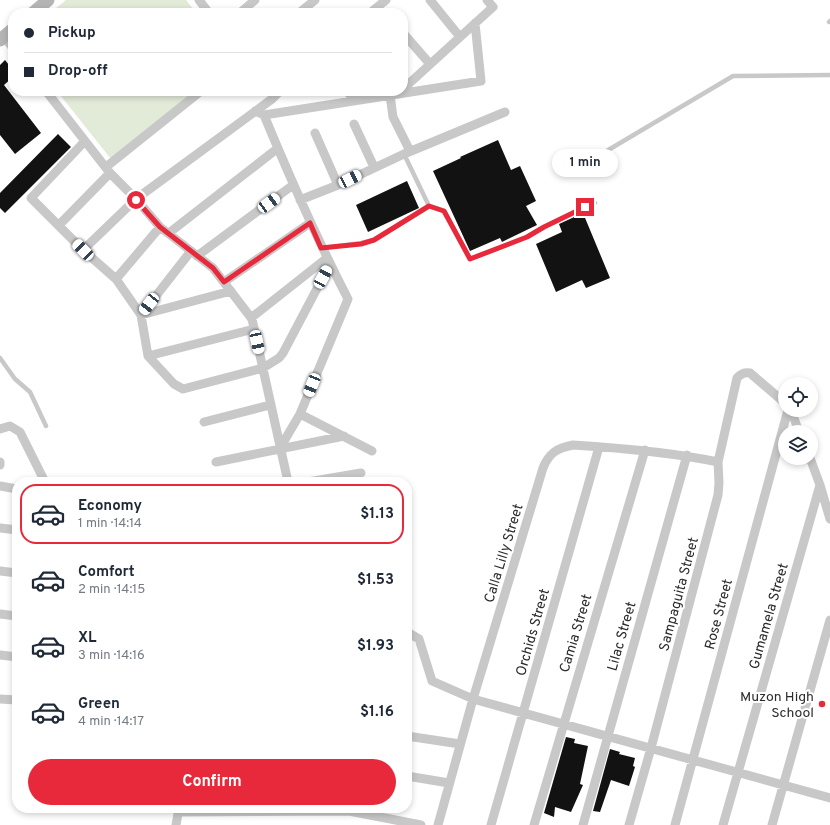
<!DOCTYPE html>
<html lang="en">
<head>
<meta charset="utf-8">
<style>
	:root { --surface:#fff; --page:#f2f2f3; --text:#1f2937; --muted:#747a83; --line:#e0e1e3; --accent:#e7293b }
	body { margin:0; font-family:Overpass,sans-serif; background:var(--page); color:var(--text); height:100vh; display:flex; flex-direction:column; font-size:15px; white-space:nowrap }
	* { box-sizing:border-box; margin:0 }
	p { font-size:13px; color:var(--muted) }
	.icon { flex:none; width:22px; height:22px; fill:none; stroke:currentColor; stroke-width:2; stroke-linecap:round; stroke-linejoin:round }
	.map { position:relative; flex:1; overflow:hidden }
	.drawer { position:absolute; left:12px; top:477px; width:400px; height:336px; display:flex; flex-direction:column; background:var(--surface); border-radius:16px; box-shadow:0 2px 6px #0003 }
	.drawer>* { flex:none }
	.hud { position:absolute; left:8px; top:8px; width:400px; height:88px; border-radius:16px; box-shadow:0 2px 6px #0003; display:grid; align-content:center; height:88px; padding:0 16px; background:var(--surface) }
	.controls { position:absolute; left:778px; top:377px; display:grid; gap:8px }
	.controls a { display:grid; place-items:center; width:40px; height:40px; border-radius:50%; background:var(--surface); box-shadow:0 2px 6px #0003; font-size:20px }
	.end { position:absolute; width:18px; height:18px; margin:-9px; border:5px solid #e7293b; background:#fff; box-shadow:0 0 0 2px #fff }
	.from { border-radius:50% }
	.bubble { position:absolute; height:28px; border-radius:14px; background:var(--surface); box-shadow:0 2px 6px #0003; font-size:13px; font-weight:700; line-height:28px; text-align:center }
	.car { position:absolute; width:12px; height:24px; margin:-12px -6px; border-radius:5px; box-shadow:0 0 3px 1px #0007; background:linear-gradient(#fff 24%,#345 0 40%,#fff 0 76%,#345 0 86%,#fff 0) }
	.hud b { display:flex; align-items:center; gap:14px; height:38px; font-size:15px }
	.hud b+b { border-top:1px solid var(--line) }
	.hud i { width:10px; height:10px; background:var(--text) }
	ul { padding:7px 0 0; list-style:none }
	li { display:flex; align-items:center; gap:12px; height:60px; margin:0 8px 6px; padding:0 8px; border:2px solid transparent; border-radius:16px }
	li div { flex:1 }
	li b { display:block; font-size:15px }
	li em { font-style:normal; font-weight:700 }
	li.active { border-color:var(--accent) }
	li>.icon { width:36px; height:36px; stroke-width:1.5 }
	.primary-button { display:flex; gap:8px; margin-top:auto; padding:8px 16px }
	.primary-button a { flex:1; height:46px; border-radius:24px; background:var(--accent); color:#fff; font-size:16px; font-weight:700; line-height:46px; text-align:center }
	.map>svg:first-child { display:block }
	.green { fill:#e2ead8 }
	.building { fill:#121212 }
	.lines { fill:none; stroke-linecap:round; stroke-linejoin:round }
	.lane { stroke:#c8c8c8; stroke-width:4.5 }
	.street { stroke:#c8c8c8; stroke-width:9 }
	.secondary { stroke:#b5b5b5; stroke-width:13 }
	.route { stroke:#e7293b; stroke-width:5 }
	.poi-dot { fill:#e7293b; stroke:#fff; stroke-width:1.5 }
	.labels { text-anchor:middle; stroke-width:4; stroke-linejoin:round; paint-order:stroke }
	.street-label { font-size:14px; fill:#2b2b2b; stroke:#fff }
	.poi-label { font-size:14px; fill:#2b2b2b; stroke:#fff; text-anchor:end }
</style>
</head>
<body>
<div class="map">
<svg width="830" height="825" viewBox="0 0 830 825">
	<rect width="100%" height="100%" fill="#fff"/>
	<!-- green -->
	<path class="green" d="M66,0H186L196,13H50Z
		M57,91H195L111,159Z"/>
	<!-- building -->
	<path class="building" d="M5,60L13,70V77L4,85L41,133L15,154L0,135V65Z
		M58,134L71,147L5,213L0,208V193Z
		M498,140L511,170L520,166L536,201L526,206L537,225L502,242L500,238L470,251L433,171L461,158L460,157Z
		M407,181L419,208L368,232L356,205Z
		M583,213L610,278L586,288L582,280L556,292L536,244L562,232L559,224Z
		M566,737L575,739L574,743L588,746L580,784L583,785L571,812L555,807L554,817L544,813Z
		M610,749L620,752L619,754L635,758L633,766L635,767L629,786L611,780L600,812L593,811Z"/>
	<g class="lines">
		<!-- lane -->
		<path class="lane" d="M829,22L830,21
			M583,165L733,76L830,75
			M429,206L444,211L470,259L527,237L544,227L595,203
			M323,248L361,243L374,240L429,206L404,154
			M0,358L15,379L30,392L46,426"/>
		<!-- street -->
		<path class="street" d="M199,0L209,13
			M430,0L460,37
			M240,13L255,0
			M299,13L315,0
			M370,13L386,0
			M403,33L430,64
			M4,37L13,48
			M403,89L493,7L487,0
			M46,91L110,173L136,199L160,227L213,268L252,319L288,482
			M347,91L354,101
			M390,95L393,117L410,151
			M255,111L264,115C290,178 317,239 348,299L300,414L280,448
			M264,115L481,81L475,23
			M354,124L374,167
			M315,133L338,185
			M85,141L31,198L83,250L116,279L141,315L231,291
			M106,167L201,91
			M300,200L338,185L404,154L505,112
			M59,225L110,173
			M169,233L278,148
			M83,250L136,199L272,99L280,91
			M191,251L141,315L148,356L174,384L183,389L263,368L279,358L283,353L330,264
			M197,256L293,185
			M116,279L160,227
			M224,282L310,223
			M251,318L327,258
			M148,356L254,329
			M791,410L799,432
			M300,414L372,451
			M204,422L270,405
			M0,429L10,426L20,432L45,482
			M810,458L820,485L830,519
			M0,462V465
			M216,462L344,436
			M308,482L361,473
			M0,486L17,489
			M0,528L17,530
			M0,571L17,573
			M0,614L17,616
			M407,632L419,639L432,681L473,699L830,798
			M0,655L17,657
			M0,699L17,700
			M407,736L460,744
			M407,776L449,783
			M178,812L349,811L421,825
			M176,825L179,808
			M438,825L473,699L543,468C549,453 557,448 573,445C622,448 670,452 718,462
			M491,825L599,447
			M534,825L645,450
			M583,825L687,455
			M629,825L651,748L718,495L719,483L718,462L737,378C741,374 744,372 750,373L785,403
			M675,825L788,410
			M723,825L820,485
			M772,825L830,620"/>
		<!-- secondary -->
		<path class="secondary" d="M33,13L48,0
			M0,40L13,29"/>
	</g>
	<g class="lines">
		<!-- route -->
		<path class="route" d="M136,200L160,227L213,268L224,282L310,223L321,248L361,244L374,240L429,206L444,211L470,259L527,237L544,227L585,207"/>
	</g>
	<!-- markers -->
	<circle class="poi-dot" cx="822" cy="704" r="4"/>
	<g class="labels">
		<!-- street labels -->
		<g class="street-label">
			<text transform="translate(503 553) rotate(-73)" y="5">Calla Lilly Street</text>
			<text transform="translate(678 594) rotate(-75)" y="5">Sampaguita Street</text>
			<text transform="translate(718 614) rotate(-75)" y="5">Rose Street</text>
			<text transform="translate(768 616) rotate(-74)" y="5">Gumamela Street</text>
			<text transform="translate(532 632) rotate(-74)" y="5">Orchids Street</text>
			<text transform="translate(575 633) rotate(-73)" y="5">Camia Street</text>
			<text transform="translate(621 636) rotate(-74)" y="5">Lilac Street</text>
		</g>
		<!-- poi labels -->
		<g class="poi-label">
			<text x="814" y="701">Muzon High<tspan x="814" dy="16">School</tspan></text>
		</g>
	</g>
</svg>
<div class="controls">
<a><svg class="icon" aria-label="locate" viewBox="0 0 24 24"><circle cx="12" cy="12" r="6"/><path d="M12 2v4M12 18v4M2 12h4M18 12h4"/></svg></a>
<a><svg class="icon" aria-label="layers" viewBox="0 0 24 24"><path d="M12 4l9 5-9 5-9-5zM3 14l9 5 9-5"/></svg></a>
</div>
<i class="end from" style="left:136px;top:200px"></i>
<i class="end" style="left:585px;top:207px"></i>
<div class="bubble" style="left:552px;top:149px;width:66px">1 min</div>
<i class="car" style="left:350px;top:179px;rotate:64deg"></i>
<i class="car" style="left:269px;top:203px;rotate:54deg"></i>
<i class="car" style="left:83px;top:250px;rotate:315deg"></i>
<i class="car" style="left:323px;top:277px;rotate:28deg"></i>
<i class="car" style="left:149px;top:304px;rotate:218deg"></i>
<i class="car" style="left:257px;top:342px;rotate:168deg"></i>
<i class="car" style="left:312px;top:385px;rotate:202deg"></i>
<div class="hud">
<b><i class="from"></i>Pickup</b>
<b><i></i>Drop-off</b>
</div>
<section class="drawer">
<ul>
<li class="active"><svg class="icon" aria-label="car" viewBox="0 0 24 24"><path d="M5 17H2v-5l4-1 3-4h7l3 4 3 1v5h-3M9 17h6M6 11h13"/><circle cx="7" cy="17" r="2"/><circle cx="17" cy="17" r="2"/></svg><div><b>Economy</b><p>1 min · 14:14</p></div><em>$1.13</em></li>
<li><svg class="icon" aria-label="car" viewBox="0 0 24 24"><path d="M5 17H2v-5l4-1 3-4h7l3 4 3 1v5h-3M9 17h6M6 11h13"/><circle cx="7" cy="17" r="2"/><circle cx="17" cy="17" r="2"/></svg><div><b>Comfort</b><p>2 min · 14:15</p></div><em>$1.53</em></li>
<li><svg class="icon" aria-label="car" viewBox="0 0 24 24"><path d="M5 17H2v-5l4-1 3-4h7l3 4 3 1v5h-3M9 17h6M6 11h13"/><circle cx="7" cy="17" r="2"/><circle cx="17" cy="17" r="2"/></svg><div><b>XL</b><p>3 min · 14:16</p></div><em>$1.93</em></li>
<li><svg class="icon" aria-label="car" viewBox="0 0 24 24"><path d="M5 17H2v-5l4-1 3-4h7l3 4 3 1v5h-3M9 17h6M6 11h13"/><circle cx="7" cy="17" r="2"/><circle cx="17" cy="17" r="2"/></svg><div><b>Green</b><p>4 min · 14:17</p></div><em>$1.16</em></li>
</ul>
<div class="primary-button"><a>Confirm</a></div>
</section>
</div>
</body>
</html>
